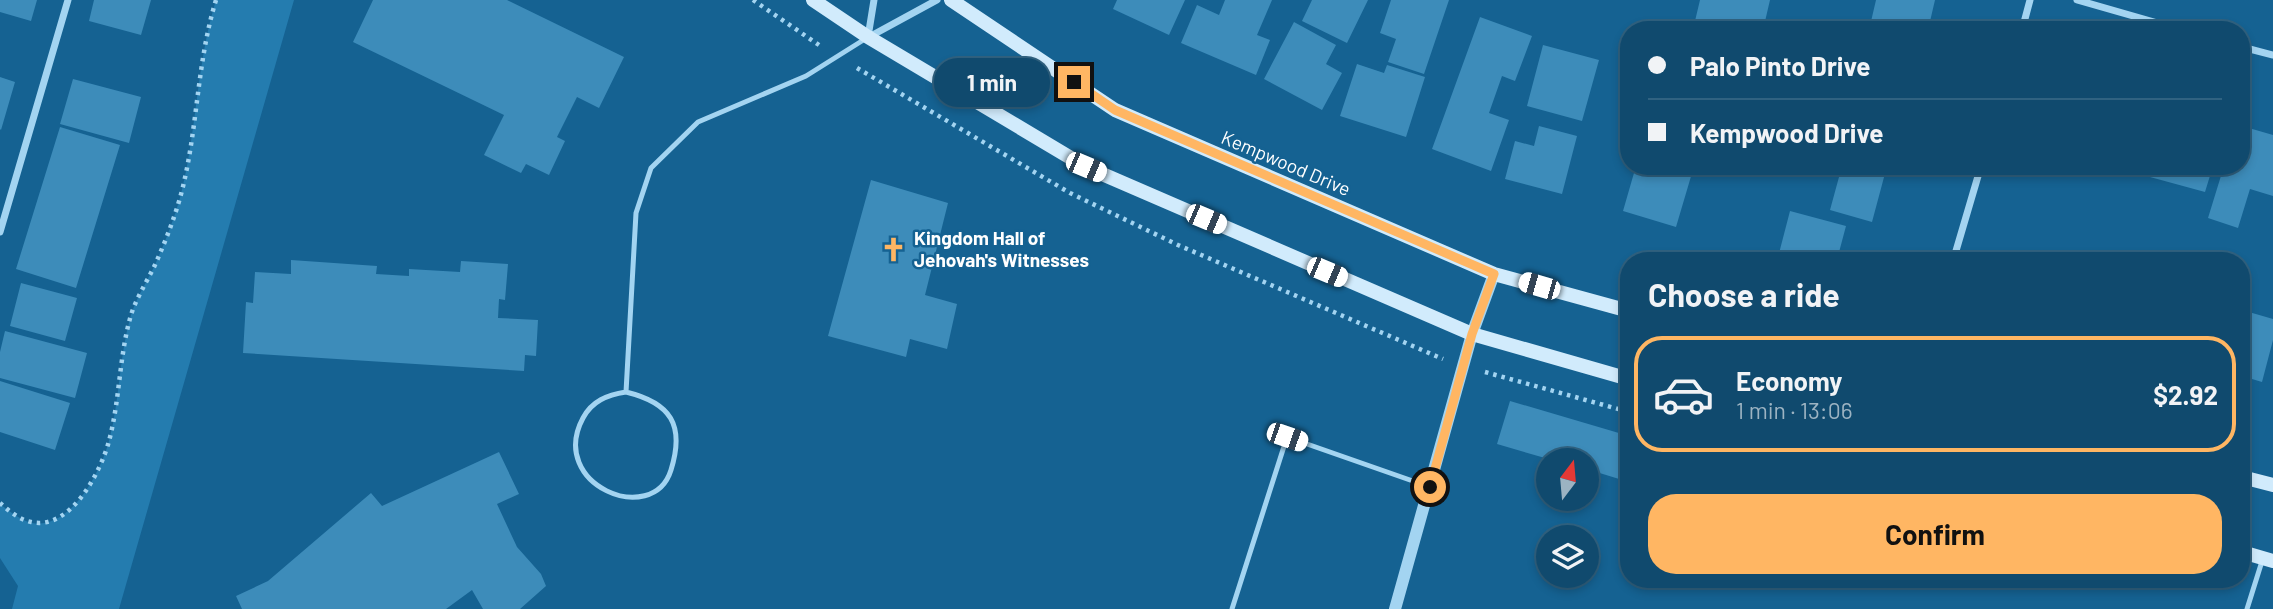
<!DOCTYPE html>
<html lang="en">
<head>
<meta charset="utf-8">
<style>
	:root { --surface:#104a6e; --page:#1e5476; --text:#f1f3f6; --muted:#9cb3c2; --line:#306281; --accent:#ffb663 }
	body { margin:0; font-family:Barlow,sans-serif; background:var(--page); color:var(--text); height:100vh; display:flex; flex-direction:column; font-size:26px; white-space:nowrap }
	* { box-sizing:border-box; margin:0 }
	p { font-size:23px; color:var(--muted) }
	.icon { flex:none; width:38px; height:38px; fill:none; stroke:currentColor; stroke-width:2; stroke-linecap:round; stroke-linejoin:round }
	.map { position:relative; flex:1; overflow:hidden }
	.side { position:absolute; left:1620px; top:252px; width:630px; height:336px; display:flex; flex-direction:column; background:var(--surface); border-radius:28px; box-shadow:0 4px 10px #0003,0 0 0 2px var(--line) }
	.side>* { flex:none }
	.top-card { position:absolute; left:1620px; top:21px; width:630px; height:154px; border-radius:28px; box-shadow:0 4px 10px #0003,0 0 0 2px var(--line); display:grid; align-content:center; height:154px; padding:0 28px; background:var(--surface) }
	.needle { width:46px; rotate:16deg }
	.buttons { position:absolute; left:1536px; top:448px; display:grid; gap:14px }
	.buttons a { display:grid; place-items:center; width:63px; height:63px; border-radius:50%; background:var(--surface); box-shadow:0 4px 10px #0003,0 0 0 2px var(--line); font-size:35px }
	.end { position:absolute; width:32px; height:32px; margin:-16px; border:9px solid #ffb663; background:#111; box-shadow:0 0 0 4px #111 }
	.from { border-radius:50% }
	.bubble { position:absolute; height:49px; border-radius:24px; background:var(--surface); box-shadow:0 4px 10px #0003,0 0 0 2px var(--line); font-size:23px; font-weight:700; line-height:49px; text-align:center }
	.car { position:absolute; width:21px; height:42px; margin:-21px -10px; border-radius:9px; box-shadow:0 0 5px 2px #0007; background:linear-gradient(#fff 24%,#345 0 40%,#fff 0 76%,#345 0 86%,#fff 0) }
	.top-card b { display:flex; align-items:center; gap:24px; height:66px; font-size:26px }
	.top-card b+b { border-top:2px solid var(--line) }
	.top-card i { width:18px; height:18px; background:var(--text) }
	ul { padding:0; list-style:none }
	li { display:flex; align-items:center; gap:21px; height:116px; margin:0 14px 10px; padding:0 14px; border:4px solid transparent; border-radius:28px }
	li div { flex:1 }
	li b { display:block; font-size:26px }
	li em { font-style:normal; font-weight:700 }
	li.selected { border-color:var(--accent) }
	li>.icon { width:63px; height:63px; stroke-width:1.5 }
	h2 { padding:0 28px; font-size:32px; line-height:84px }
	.button { display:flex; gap:14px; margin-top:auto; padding:14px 28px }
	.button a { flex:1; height:80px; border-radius:28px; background:var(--accent); color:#111; font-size:28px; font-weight:700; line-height:80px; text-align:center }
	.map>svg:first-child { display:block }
	.green { fill:#247caf }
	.building { fill:#3d8cba }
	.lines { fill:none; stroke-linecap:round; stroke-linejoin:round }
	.path { stroke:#a3d4f1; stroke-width:4.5; stroke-dasharray:3.5 5; stroke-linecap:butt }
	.service { stroke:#a3d4f1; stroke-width:5 }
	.minor { stroke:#a3d4f1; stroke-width:7 }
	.tertiary { stroke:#a3d4f1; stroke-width:12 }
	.secondary { stroke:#d1ebfc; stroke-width:14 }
	.route { stroke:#ffb663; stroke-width:9 }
	.labels { text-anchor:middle; stroke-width:5; stroke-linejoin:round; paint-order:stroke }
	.street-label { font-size:19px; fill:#fff; stroke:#156292 }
	.poi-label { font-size:19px; font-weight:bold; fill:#fff; stroke:#156292; text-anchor:start }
</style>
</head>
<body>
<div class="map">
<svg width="2273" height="609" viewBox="0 0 2273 609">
	<rect width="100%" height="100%" fill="#156292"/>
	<!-- green -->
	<path class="green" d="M216,0H294L119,609H12L18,586L0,558V504C9,511 20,520 32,523C71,530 101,471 109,441C120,400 119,356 131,315C136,299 146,283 154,267C164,245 173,222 180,198C197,133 196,65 216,0Z"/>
	<!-- building -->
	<path class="building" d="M0,0H37L31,21L0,12Z
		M94,0H151L141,35L89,21Z
		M373,0H507L624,57L599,108L577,97L557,137L565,141L549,175L526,164L521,173L484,155L504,115L353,42Z
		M1117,0H1185L1169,35L1113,9Z
		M1225,0H1272L1257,35L1270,40L1256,75L1181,43L1197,5L1219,15Z
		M1312,0H1368L1347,43L1302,21Z
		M1391,0H1449L1424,74L1388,62L1396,39L1380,33Z
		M1700,0H1770L1763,30H1727L1695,21Z
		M1876,0H1935L1928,30H1869Z
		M1480,17L1532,36L1515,81L1502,76L1489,113L1509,120L1491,171L1432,149Z
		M1294,22L1336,45L1326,64L1342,73L1322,110L1264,79Z
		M1543,45L1599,60L1582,121L1527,106Z
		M1357,64L1384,73L1387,65L1425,77L1406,137L1340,116Z
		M0,77L15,82L1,130L0,129Z
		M73,79L141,97L129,143L60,124Z
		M1539,126L1577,136L1562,194L1505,179L1515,141L1534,146Z
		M2242,126L2273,135V196L2250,189L2238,228L2208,218L2224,166H2242Z
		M60,127L120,145L76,288L16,269Z
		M1636,166H1670L1692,173L1676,227L1623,211Z
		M1705,166H1736L1733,175Z
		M1842,166H1887L1872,222L1830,210Z
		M2129,166H2213L2205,192L2128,171Z
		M871,180L948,203L925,295L957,304L947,349L910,339L906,357L828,336Z
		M1790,211L1846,226L1838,256L1854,261H1777Z
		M291,260L377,266L376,274L409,276V269L460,272L461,261L508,264L505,300L499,299L498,318L538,320L536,356L525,355L524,371L243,353L246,302L253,303L255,272L291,274Z
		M21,283L77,298L65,341L10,326Z
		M2242,310L2273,319V340L2262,382L2242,376Z
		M5,331L87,353L75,398L0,378V352Z
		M0,381L70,403L55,450L0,432Z
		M1510,401L1629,436V482L1593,471L1587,487V460H1549V474L1541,472L1545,458L1497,444Z
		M499,452L519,494L497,504L517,547L541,574L546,586L520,609H483L472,590L446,609H242L236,596L268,581L371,493L382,506Z"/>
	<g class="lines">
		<!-- path -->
		<path class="path" d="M753,0L819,45
			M857,68L1070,193L1178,245L1443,359
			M1485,372L1629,412
			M0,503C9,511 20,520 31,522C71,531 101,471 109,441C120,400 119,356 131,315C136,299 146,283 154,267C164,245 173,222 180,198C198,133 196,65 216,0"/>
		<!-- service -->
		<path class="service" d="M626,392L636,213L651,168L698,122L806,76L865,39
			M626,392C671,403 685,425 671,470C653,528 547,485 583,418C592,401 607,395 626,392Z
			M1232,609L1287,437L1430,487
			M2247,609L2263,558"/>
		<!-- minor -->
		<path class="minor" d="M2077,0L2182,30
			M2022,30L2030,0
			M868,37L874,0
			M869,37L937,0
			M2242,47L2273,55
			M0,232L68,0
			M1953,261L1981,166"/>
		<!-- tertiary -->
		<path class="tertiary" d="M1395,609L1472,334L1494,274"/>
		<!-- secondary -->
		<path class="secondary" d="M813,0L868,37L1086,167L1472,334L1629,379
			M951,0L1115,110L1494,274L1629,311
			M2242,477L2273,485
			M2242,552L2273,561"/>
	</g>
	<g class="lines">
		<!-- route -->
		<path class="route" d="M1074,82L1115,110L1494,274L1472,334L1430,487"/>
	</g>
	<!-- icons -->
	<defs>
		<symbol id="church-bare" viewBox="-9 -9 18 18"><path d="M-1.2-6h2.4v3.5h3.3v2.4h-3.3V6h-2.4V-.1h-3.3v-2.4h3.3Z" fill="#ffb663" stroke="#156292" stroke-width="2.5" paint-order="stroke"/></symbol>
	</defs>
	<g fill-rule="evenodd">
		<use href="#church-bare" x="876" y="232" width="35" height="35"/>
	</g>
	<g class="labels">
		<!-- street labels -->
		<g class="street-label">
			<text transform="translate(1286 163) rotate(23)" y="7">Kempwood Drive</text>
		</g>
		<!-- poi labels -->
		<g class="poi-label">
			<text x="914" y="245">Kingdom Hall of<tspan x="914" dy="22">Jehovah's Witnesses</tspan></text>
		</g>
	</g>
</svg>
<div class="buttons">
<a><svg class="needle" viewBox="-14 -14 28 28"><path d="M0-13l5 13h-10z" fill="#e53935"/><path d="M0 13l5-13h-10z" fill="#9cb3c2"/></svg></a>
<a><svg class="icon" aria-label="layers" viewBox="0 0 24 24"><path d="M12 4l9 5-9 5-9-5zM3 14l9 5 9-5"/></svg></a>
</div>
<i class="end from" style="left:1430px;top:487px"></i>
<i class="end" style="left:1074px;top:82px"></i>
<div class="bubble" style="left:934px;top:58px;width:116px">1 min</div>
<i class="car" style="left:1086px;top:167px;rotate:113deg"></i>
<i class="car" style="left:1206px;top:219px;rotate:113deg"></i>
<i class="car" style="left:1327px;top:272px;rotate:113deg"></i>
<i class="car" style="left:1539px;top:286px;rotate:286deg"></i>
<i class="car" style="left:1287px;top:437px;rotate:109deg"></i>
<div class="top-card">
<b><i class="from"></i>Palo Pinto Drive</b>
<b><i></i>Kempwood Drive</b>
</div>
<section class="side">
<h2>Choose a ride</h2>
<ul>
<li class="selected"><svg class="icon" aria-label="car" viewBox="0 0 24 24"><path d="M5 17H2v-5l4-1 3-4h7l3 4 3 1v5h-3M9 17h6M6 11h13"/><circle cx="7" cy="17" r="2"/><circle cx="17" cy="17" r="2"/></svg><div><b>Economy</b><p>1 min · 13:06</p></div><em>$2.92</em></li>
</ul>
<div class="button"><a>Confirm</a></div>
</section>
</div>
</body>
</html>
